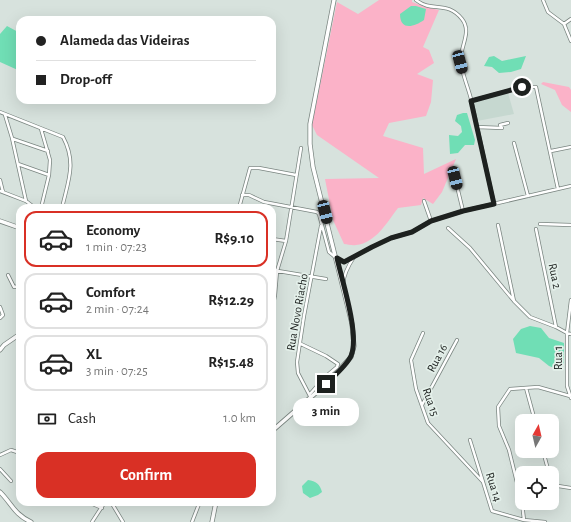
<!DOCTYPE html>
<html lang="en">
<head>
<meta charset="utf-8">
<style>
	:root { --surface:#fff; --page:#f6f6f6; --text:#222; --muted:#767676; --line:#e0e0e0; --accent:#d93025 }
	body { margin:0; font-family:"Alegreya Sans",sans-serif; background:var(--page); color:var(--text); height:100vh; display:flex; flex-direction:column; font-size:15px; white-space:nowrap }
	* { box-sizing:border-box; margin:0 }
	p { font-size:13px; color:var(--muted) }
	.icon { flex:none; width:22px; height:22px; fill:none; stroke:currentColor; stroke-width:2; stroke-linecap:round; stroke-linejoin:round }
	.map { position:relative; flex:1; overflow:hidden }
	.panel { position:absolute; left:16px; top:204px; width:260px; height:302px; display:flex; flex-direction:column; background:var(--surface); border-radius:12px; box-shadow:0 4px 16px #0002 }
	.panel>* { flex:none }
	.banner { position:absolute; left:16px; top:16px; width:260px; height:88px; border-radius:12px; box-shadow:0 4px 16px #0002; display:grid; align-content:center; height:88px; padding:0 20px; background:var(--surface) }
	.needle { width:26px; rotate:8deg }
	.controls { position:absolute; left:515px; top:414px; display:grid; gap:8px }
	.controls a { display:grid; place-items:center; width:44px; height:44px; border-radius:8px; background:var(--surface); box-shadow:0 4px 16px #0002; font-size:20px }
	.end { position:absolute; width:18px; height:18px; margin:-9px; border:5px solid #1d211f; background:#fff; box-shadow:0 0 0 2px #fff }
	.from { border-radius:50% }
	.bubble { position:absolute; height:28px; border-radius:12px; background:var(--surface); box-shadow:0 4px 16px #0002; font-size:13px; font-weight:700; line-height:28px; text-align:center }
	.car { position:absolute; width:12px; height:24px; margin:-12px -6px; border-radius:5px; box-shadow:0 0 3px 1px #0007; background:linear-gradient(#222 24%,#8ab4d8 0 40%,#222 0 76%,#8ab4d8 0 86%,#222 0) }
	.banner b { display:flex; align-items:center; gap:14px; height:38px; font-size:15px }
	.banner b+b { border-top:1px solid var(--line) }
	.banner i { width:10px; height:10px; background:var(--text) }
	ul { padding:7px 0 0; list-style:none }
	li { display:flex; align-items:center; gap:12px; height:56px; margin:0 8px 6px; padding:0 12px; border:2px solid var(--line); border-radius:12px }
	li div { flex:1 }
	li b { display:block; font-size:15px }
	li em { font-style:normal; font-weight:700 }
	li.on { border-color:var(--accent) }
	li>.icon { width:36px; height:36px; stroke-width:1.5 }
	.pay { display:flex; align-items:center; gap:10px; height:44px; padding:0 20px; font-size:15px }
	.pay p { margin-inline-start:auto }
	.primary-button { display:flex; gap:8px; margin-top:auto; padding:8px 20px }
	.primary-button a { flex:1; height:46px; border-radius:12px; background:var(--accent); color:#fff; font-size:16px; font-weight:700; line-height:46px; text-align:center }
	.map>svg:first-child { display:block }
	.built { fill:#c6d8d0 }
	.green { fill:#fbb2c8 }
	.water { fill:#70deb5 }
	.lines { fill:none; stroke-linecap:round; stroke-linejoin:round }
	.street-casing { stroke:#7a8580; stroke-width:4 }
	.secondary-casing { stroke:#7a8580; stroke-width:5 }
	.street { stroke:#fff; stroke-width:2.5 }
	.secondary { stroke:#fff; stroke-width:3.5 }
	.route { stroke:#1d211f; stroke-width:5 }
	.labels { text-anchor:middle; stroke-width:3.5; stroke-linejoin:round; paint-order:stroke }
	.street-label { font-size:12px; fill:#1d211f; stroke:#e4f0ea }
</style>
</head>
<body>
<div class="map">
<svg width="571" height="522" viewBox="0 0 571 522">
	<rect width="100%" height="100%" fill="#d7e2dd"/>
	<!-- built -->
	<path class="built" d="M508,93L514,114L477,121L474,102Z"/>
	<!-- green -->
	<path class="green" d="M379,0H412V2L425,7L439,10L423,47L429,50L434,63L417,74L433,80L431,102L426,116L389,123L383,136L423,148L424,174L456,159L442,192L433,204L423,198L421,205L398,208C387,222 376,243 356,245C352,246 348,244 344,244L333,220L325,179L379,178L317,135L312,125L337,2L358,14Z
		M543,82L569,87L571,90V112L562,105L555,90L541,84Z"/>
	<!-- water -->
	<path class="water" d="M411,6H416L426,9L424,20C414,27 400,31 400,14Z
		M7,26L20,33V71L0,62V34Z
		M494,56L502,61L526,56L521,69L511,72L499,73L492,67L484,66L489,57Z
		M463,113H467L475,140L474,145H465L458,153L450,154L449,135L458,136L462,132L461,126L455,121L457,115Z
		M530,326L541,328L549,338L564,343V363L557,369L549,366L539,358L516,353L513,339L521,329Z
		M308,480C316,481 320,484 322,492L318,495L310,498L303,493L302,486Z"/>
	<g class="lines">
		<defs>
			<path id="street" d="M416,0C432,13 447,0 462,19C473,33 458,49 461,64C463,76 468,87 471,99C479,134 486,169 494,204
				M543,0L548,12L564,24L571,41
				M564,24L571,19
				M471,101L522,87H536L558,189
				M0,112L63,137C77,163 68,181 62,208
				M5,115L12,138L26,201
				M477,127L502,128L500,125L508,123
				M41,129L50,160L49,175L41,208
				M13,139L48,151
				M514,143L528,196
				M551,151L571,147
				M18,164L49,175
				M455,178L463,211
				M0,180L3,192
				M0,191L26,201L35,208
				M242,195H249L264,202L317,212L319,214L329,252L340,261L344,262L372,247L391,238L412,232L431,221L463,211L571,186
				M424,201L431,221
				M239,208L250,168H259L296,175
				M540,224L571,225
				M498,225L514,301
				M448,228L470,248L514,301L530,317L556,327L567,333V386L571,398
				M536,229L556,327
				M272,239L286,241
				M272,270L326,279
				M8,275L14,287L20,286
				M343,284C344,274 348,266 354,257
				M571,300L567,333L571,334
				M0,307L3,315L0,318
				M272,311L275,295L277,271L286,241L301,148
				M423,333L411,360L416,389L428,423L483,482
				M301,344L326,356L338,364L337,367L324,378L310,394
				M526,388L535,421
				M311,398L298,373L297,362L304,316L321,226
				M422,405L457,340
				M470,440L492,511L524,520L545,522
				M543,451L549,473
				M0,455L11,450L20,453
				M0,469L11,481
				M552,485L571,488
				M88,502L102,508
				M111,502L123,522
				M522,503L509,450L499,426L498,407L510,389L538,387L570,396
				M522,503L524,520
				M92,522L105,502
				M192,522L199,504"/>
			<path id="secondary" d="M0,221L20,228
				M0,350L4,345L20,334
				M272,431L326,384L351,357L354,346L352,324L313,167L310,144V124L334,0
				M0,492C12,504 14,514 31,522
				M212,522L216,502"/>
		</defs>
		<!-- street casing -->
		<use href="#street" class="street-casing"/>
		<!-- secondary casing -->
		<use href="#secondary" class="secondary-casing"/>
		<!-- street -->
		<use href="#street" class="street"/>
		<!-- secondary -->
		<use href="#secondary" class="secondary"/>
	</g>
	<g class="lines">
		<!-- route -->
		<path class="route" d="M326,384C333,377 347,365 351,356C360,335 342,281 337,258L344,262L372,247L391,238L412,232L431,221L463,211L494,204L471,101L522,87"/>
	</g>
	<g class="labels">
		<!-- street labels -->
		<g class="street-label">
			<text transform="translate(555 276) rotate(78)" y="4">Rua 2</text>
			<text transform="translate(297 312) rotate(-80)" y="4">Rua Novo Riacho</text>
			<text transform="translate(437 358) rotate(-62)" y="4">Rua 16</text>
			<text transform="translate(558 358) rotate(-90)" y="4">Rua 1</text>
			<text transform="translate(431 402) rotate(71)" y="4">Rua 15</text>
			<text transform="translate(494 487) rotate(73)" y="4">Rua 14</text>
		</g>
	</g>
</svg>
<div class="controls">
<a><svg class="needle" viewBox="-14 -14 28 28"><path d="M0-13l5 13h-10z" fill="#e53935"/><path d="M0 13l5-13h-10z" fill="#767676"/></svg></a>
<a><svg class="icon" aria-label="locate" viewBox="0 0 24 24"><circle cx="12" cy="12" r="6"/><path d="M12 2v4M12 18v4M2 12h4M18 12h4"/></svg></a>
</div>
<i class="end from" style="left:522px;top:87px"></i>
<i class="end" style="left:326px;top:384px"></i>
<div class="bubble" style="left:293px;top:398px;width:66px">3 min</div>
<i class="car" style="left:460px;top:62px;rotate:165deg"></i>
<i class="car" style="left:455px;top:178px;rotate:166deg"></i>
<i class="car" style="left:325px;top:212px;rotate:166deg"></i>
<div class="banner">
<b><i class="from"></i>Alameda das Videiras</b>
<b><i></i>Drop-off</b>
</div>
<section class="panel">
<ul>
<li class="on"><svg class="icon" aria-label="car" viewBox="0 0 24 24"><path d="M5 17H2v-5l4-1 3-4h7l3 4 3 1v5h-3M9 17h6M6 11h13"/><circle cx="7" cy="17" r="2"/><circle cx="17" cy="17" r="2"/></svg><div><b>Economy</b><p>1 min · 07:23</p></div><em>R$9.10</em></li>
<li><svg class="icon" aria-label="car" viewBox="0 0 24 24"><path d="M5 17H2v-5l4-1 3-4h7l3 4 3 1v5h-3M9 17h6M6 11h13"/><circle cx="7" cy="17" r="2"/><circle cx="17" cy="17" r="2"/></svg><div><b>Comfort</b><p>2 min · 07:24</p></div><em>R$12.29</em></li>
<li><svg class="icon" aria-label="car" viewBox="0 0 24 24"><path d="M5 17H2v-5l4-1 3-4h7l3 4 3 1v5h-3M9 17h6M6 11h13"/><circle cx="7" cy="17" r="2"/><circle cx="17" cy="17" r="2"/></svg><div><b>XL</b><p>3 min · 07:25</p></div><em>R$15.48</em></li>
</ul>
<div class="pay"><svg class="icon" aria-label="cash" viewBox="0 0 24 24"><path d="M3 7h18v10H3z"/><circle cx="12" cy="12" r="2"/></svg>Cash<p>1.0 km</p></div>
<div class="primary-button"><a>Confirm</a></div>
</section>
</div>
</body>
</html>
